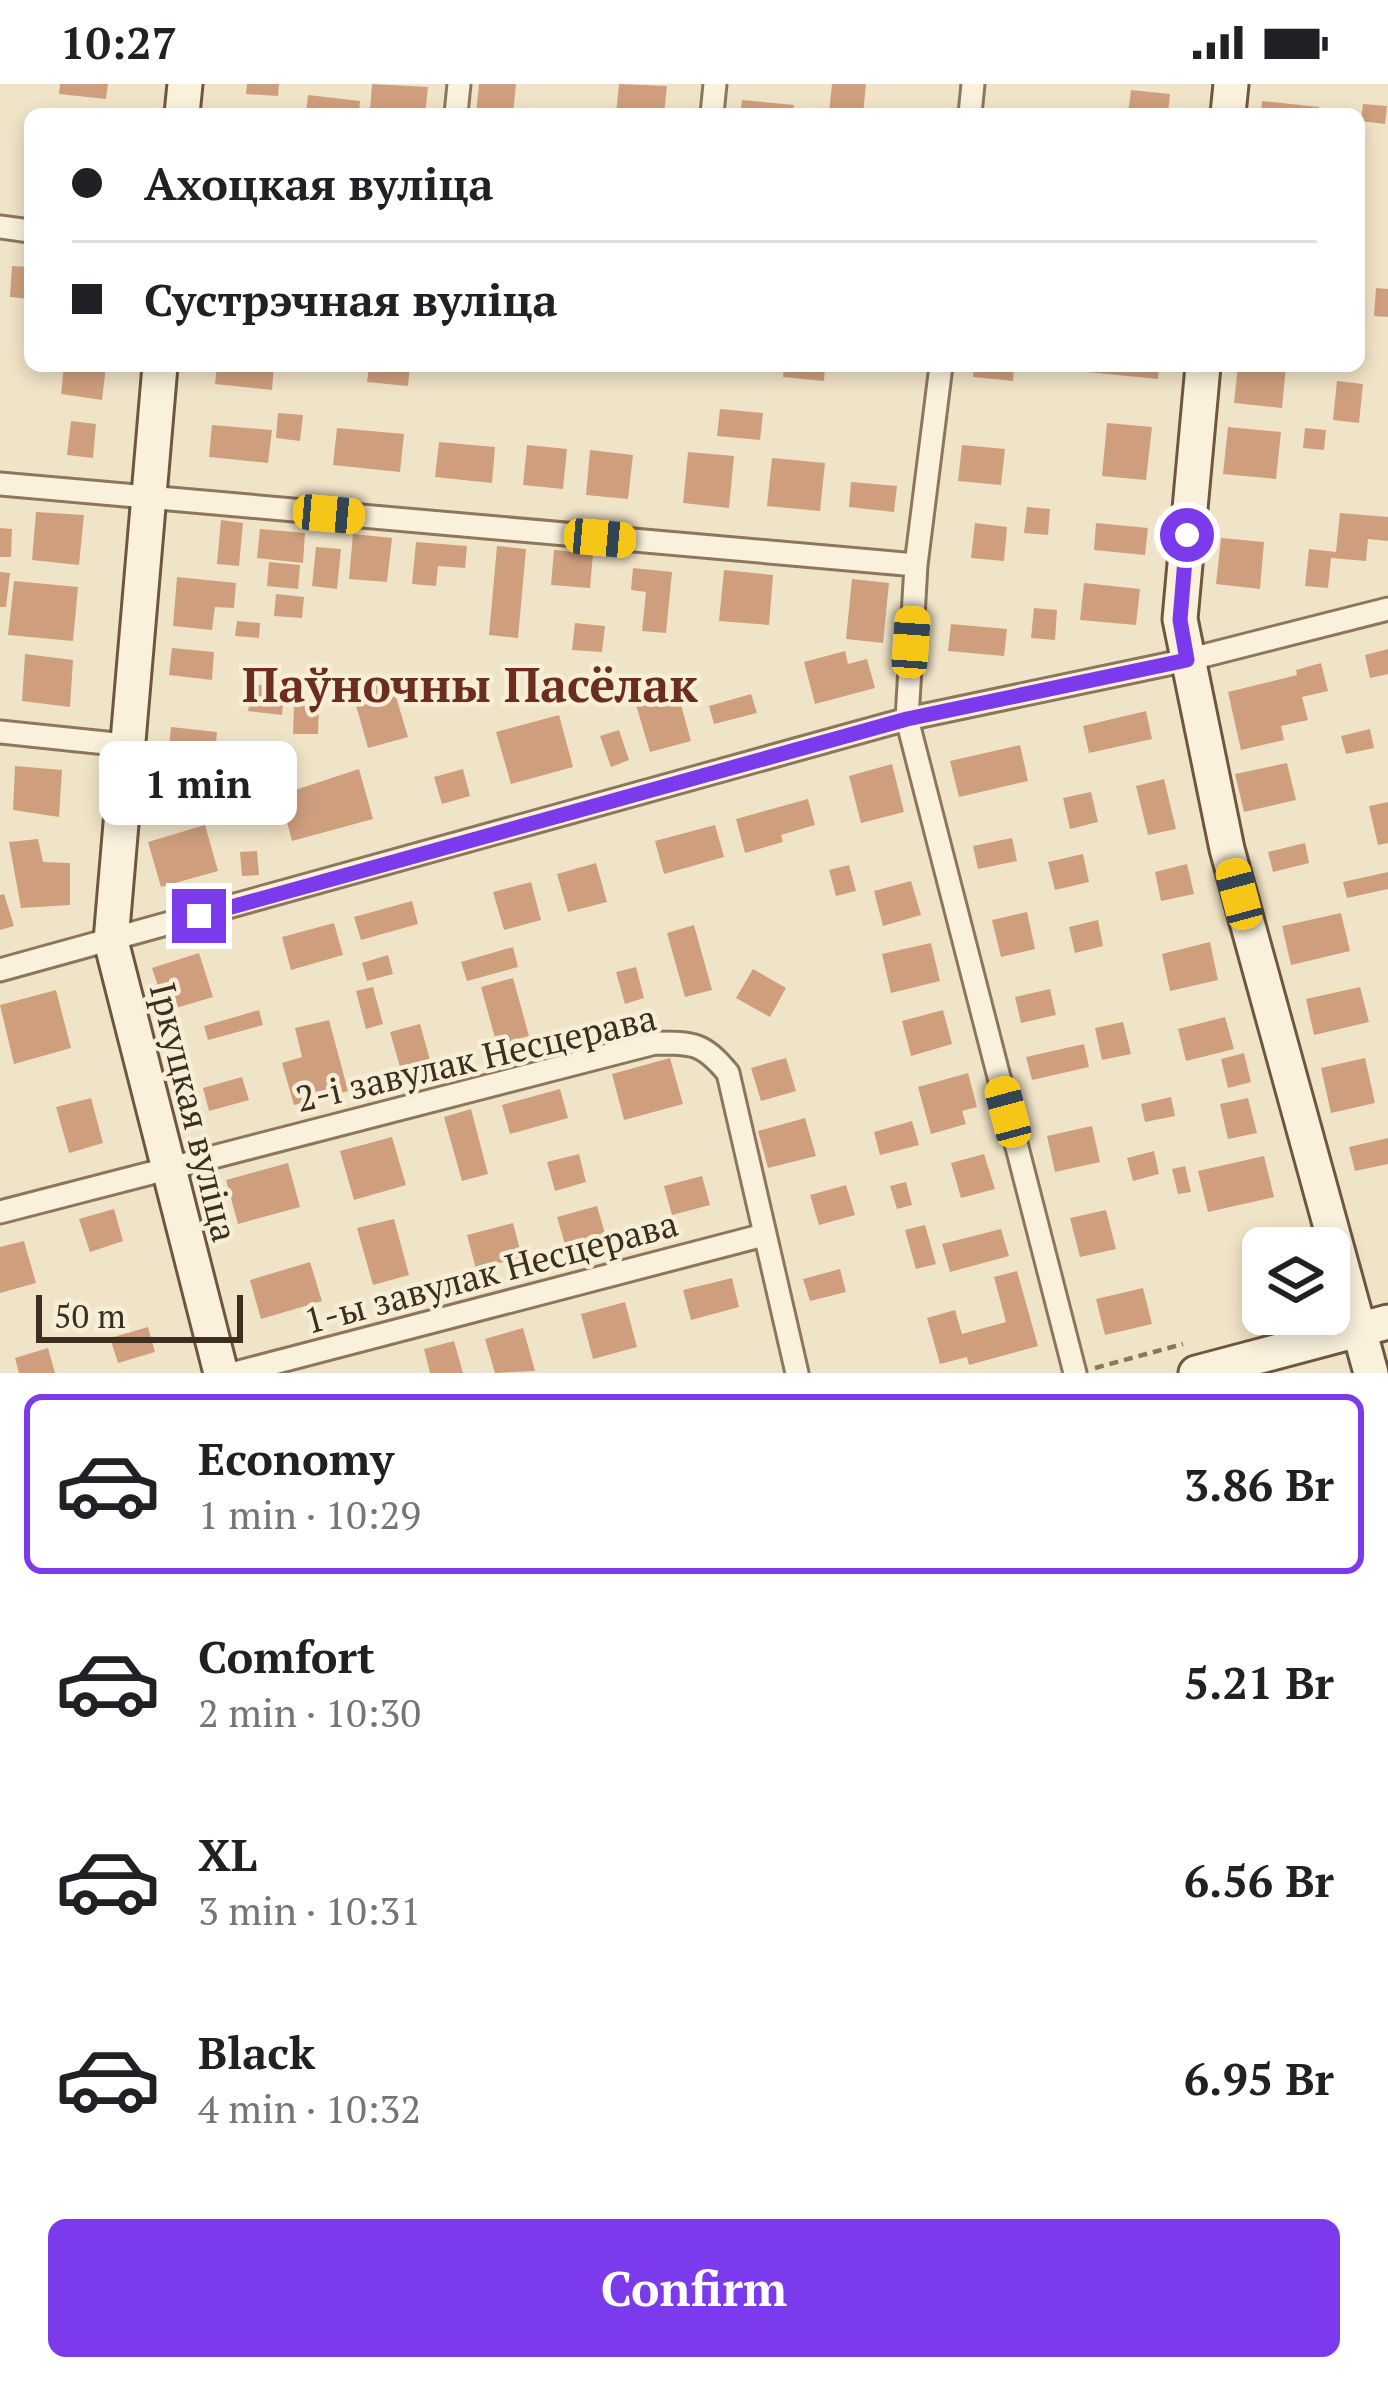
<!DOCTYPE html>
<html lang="en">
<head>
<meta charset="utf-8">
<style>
	:root { --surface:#fff; --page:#f6f6f6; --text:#202124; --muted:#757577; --line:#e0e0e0; --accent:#7c3aed }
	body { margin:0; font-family:"PT Serif",serif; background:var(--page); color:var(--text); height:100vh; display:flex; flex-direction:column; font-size:45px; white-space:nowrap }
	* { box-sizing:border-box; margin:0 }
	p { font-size:39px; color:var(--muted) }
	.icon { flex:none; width:66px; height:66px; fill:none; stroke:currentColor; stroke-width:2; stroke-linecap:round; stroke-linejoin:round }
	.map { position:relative; height:1289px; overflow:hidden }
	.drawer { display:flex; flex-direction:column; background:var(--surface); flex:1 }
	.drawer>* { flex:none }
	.banner { position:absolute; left:24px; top:24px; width:1341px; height:264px; border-radius:18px; box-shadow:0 6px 18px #0003; display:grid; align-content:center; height:264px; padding:0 48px; background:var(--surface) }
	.tools { position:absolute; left:1242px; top:1143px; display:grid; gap:24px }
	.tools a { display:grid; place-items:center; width:108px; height:108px; border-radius:18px; background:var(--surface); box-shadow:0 6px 18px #0003; font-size:60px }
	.scale { position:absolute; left:36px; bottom:30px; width:207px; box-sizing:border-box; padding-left:12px; border:6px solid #3d2e20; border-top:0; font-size:33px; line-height:42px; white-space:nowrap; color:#3d2e20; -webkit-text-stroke:9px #f7eed8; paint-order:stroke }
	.end { position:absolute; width:54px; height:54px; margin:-27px; border:15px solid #7c3aed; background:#fff; box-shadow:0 0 0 6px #fff }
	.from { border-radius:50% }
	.bubble { position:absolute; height:84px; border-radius:18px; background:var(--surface); box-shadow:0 6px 18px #0003; font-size:39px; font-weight:600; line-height:84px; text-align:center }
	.car { position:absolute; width:36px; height:72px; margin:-36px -18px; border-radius:15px; box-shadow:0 0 9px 3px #0007; background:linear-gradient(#f5c518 24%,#345 0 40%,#f5c518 0 76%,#345 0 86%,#f5c518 0) }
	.banner b { display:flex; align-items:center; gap:42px; height:114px; font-size:45px }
	.banner b+b { border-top:3px solid var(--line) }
	.banner i { width:30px; height:30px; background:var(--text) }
	ul { padding:21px 0 0; list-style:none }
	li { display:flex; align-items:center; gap:36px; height:180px; margin:0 24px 18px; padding:0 24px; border:6px solid transparent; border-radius:18px }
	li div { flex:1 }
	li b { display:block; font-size:45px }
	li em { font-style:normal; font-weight:600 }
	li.current { border-color:var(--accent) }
	li>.icon { width:108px; height:108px; stroke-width:1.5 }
	.primary-button { display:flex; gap:24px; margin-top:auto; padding:24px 48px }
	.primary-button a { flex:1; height:138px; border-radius:18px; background:var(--accent); color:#fff; font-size:48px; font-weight:600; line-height:138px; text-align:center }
	.status { display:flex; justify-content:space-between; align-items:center; height:84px; padding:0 60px; background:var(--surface); direction:ltr }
	.status svg { height:33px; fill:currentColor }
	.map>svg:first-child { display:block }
	.building { fill:#cf9f7d }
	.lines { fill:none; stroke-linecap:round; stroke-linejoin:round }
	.street-casing { stroke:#8d765c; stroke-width:27 }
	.secondary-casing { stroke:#6f573f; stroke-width:39 }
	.path { stroke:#8d765c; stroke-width:4.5; stroke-dasharray:9 6; stroke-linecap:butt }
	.street { stroke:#faf1dc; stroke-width:21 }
	.secondary { stroke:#faf1dc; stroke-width:33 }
	.route { stroke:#7c3aed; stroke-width:15 }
	.labels { text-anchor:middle; stroke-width:9; stroke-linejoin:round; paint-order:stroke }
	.street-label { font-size:36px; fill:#3d2e20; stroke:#f7eed8 }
	.district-label { font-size:48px; font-weight:bold; fill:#6b2e1e; stroke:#f7eed8 }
</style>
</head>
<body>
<div class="status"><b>10:27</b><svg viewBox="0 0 49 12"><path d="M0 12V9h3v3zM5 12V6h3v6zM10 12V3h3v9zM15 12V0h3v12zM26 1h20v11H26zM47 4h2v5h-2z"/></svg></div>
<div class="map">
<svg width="1388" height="1289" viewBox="0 0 1388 1289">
	<rect width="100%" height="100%" fill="#f0e4c8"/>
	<!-- building -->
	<path class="building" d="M60,0H108L106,15L59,10Z
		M247,0H279L278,12L246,10Z
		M372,0L428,3L425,30H375L376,26H370Z
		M479,0H516L513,30H476Z
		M619,0L667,2L664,30H616Z
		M832,0H866L863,30L829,29Z
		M1131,6L1170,10L1168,30H1128Z
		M308,11L360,17L359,30H306Z
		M742,16L794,21L793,30H740Z
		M1262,17L1319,23L1318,30H1261Z
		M1363,20L1387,22L1385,40L1361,37Z
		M12,182L30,183V215L10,213Z
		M1376,204L1388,205V233L1374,232Z
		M64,282H106L102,316L61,310Z
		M217,282H274L272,306L215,300Z
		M369,282H410L408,302L367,298Z
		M784,282H825L824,297L783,293Z
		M974,282H1014L1013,297L973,293Z
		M1087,282H1159L1158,295L1087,288Z
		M1238,282H1286L1282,324L1234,319Z
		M1337,297L1363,300L1359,339L1333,336Z
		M720,325L763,329L760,356L717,352Z
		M278,329L303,331L300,357L276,354Z
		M71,337L96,340L93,374L67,371Z
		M1107,339L1152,343L1146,396L1102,392Z
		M212,341L272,346L268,379L209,373Z
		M1228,343L1281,348L1276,395L1223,390Z
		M337,344L404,350L400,388L333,381Z
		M1305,344L1326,346L1324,366L1303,364Z
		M439,358L495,363L492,399L435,393Z
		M527,361L567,365L563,405L523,401Z
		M962,361L1005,365L1001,401L958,397Z
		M590,366L633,371L628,415L586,411Z
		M688,368L734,372L729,424L683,419Z
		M772,374L825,379L820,427L767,422Z
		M851,398L897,402L894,428L849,423Z
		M1027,423L1050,425L1048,451L1024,449Z
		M36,428L84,431L79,481L32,476Z
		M1340,429L1388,433V457L1368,455L1366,477L1331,474L1328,504L1305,502L1309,465L1336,468Z
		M221,436L243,439L239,482L217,480Z
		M975,439L1007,443L1004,477L971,474Z
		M1096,439L1148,444L1145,471L1094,466Z
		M0,444L12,445L11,473H0Z
		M260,445L305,449L303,479L257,474Z
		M353,450L392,454L387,498L349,495Z
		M1221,454L1264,458L1260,505L1216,500Z
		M416,458L467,462L465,484L438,482L436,502L412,500Z
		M497,462L526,465L518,554L489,551Z
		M316,463L341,465L337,505L312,502Z
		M554,466L593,470L590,504L551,501Z
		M269,478L300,481L298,505L267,502Z
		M633,484L672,488L666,549L642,547L646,508L631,506Z
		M724,486L773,491L769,541L719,537Z
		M0,488L10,489L6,523H0Z
		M177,493L236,499L234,524L215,523L212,546L173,542Z
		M852,495L889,499L883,559L846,555Z
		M14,497L78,503L73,557L8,551Z
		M1084,499L1140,505L1136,541L1080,536Z
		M276,510L304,513L302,534L274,532Z
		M1034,524L1057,526L1055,556L1031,554Z
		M237,537L260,539L259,554L235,552Z
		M575,539L605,542L602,568L572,566Z
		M951,540L1007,545L1004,572L948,567Z
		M172,564L214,568L212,596L169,591Z
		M1388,565V590L1370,594L1365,571Z
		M845,567L848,580L867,575L875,604L815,620L804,578Z
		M25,570L73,576L70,623L22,617Z
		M1321,579L1328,607L1302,613L1308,636L1281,642L1284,656L1241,666L1228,608L1297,591L1296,586Z
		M391,596L408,653L368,664L352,607Z
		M675,599L691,657L650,668L633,611Z
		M252,600L285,604L282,631L248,627Z
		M751,610L757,629L714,640L709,622Z
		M294,621L319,622L318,650H293Z
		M1146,627L1152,655L1089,669L1083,642Z
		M559,631L573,683L511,700L496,648Z
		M171,643L217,648L213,685L167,680Z
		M1370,645L1374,664L1346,670L1341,652Z
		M619,646L629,676L611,683L600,652Z
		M1020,661L1028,697L959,713L950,677Z
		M236,671L262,674L258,701L232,698Z
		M1287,679L1296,716L1244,728L1235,690Z
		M892,680L904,728L861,739L849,692Z
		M15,682L62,686L59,733L13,726Z
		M359,685L373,735L292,757L280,711Z
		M463,685L470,712L442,720L434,693Z
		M1164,695L1176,745L1148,751L1136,702Z
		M245,706L263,707L262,721L244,720Z
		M1091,708L1098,738L1070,745L1063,714Z
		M808,715L815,741L781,751L783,758L745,769L736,735Z
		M1388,718V759L1378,761L1369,722Z
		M205,741L218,787L161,803L148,758Z
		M715,741L724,773L664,790L655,757Z
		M1012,754L1017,777L978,785L973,762Z
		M38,755L43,778L70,779V821L21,824L9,758Z
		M1305,759L1309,779L1273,788L1268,768Z
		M257,767L259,791L242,792L240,768Z
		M1083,770L1089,798L1055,806L1048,778Z
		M596,779L607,818L568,828L557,790Z
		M1187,780L1194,810L1161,817L1155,788Z
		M849,781L856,807L836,812L829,786Z
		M1388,788V805L1347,814L1343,798Z
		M911,797L921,831L883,842L874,807Z
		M531,798L541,836L504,846L493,808Z
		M4,810L14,842L0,846V811Z
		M412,817L418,840L361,856L354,833Z
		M1027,828L1035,865L1001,873L992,836Z
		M1341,829L1350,867L1291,881L1282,842Z
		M1098,836L1103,862L1075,869L1069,843Z
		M334,839L343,871L291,886L282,853Z
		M694,841L712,906L685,913L667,849Z
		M1210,858L1218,896L1170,907L1162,870Z
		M931,859L940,897L891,909L882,870Z
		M513,863L518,883L467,897L461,878Z
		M199,869L213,913L166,927L152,884Z
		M388,871L393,890L367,897L362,879Z
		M636,883L644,914L625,920L616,888Z
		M753,885L786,904L770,933L736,914Z
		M513,894L529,952L497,961L481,903Z
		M373,903L383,940L366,945L356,907Z
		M1360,903L1369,938L1314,951L1306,915Z
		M1050,905L1056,931L1021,939L1015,913Z
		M56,906L71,964L14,980L0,921Z
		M259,926L263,941L208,956L204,942Z
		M943,926L952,960L911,972L902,937Z
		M1225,933L1234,965L1186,977L1178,945Z
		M329,936L348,1007L294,1021L282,979L302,973L295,944Z
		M1123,938L1131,970L1102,976L1095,944Z
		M420,940L430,976L400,983L390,948Z
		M1084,960L1089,983L1032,996L1026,973Z
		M1244,969L1251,998L1228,1004L1221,975Z
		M670,974L683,1020L624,1036L612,990Z
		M786,974L796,1007L761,1017L751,984Z
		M1365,974L1375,1019L1331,1029L1321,984Z
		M968,989L977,1023L962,1027L966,1040L931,1050L918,1003Z
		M242,993L249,1016L209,1027L203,1004Z
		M560,1005L568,1034L510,1050L502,1021Z
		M1171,1013L1175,1032L1145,1038L1141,1020Z
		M91,1014L103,1059L69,1069L56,1023Z
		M1248,1014L1257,1049L1228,1055L1220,1020Z
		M471,1025L488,1090L462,1097L444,1033Z
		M805,1034L816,1072L768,1084L758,1047Z
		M912,1037L919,1061L880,1071L874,1048Z
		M1092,1042L1100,1078L1055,1088L1047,1052Z
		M392,1053L406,1101L354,1116L340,1067Z
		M1388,1054V1080L1355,1087L1349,1063Z
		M1154,1067L1159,1090L1133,1097L1127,1074Z
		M579,1070L586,1098L555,1107L547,1078Z
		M984,1070L995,1105L961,1114L951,1079Z
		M1264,1072L1274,1113L1208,1128L1198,1087Z
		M288,1079L300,1123L238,1140L226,1096Z
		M1185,1082L1191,1108L1178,1110L1172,1085Z
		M702,1092L710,1121L672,1131L664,1102Z
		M906,1098L912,1121L897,1125L890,1102Z
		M846,1101L855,1131L819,1141L810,1111Z
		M597,1122L606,1153L566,1164L557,1133Z
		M114,1125L123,1157L90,1168L79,1135Z
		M1106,1126L1116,1165L1080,1173L1070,1134Z
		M394,1135L409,1191L373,1201L357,1144Z
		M513,1139L522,1173L476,1185L467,1151Z
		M925,1141L936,1180L916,1185L905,1146Z
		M1001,1145L1009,1172L950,1188L942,1160Z
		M24,1157L36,1199L0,1209V1163Z
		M1263,1171V1214H1261L1252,1174Z
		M310,1178L322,1217L261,1235L250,1196Z
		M840,1185L846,1208L810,1217L803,1195Z
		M1017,1187L1038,1262L969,1281L967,1273L940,1280L927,1234L955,1226L962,1250L1006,1238L994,1193Z
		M732,1194L739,1223L691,1236L683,1206Z
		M1143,1204L1152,1240L1105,1251L1096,1215Z
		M625,1218L637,1263L593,1275L581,1230Z
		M148,1243L155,1268L118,1279L110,1254Z
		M523,1244L535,1287L495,1289L485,1255Z
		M454,1257L463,1289H430L424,1265Z
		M48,1264L55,1289H19L15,1274Z"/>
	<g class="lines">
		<defs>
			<path id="street" d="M456,30L459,0
				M712,30L715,0
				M970,30L973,0
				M0,143L30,147
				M941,282L916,481L907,635L1075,1289
				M0,400L916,481
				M0,648L125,661
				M0,886L907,635L1187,576L1388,525
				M0,1128L655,959C694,959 703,959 728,989L797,1289
				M235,1289L764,1151"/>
			<path id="secondary" d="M182,30L185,0
				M1228,30L1231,0
				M160,282L111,857L221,1289
				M1203,282L1180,535L1227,765L1371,1289
				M1196,1289L1388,1238"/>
		</defs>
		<!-- street casing -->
		<use href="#street" class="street-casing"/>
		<!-- secondary casing -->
		<use href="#secondary" class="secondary-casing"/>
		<!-- path -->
		<path class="path" d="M1095,1284L1183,1260"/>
		<!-- street -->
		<use href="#street" class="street"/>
		<!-- secondary -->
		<use href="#secondary" class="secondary"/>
	</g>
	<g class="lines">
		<!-- route -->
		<path class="route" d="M199,832L907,635L1187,576L1180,536L1187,451"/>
	</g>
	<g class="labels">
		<!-- street labels -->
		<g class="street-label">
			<text transform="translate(476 974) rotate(-13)" y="13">2-і завулак Несцерава</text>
			<text transform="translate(194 1028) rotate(76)" y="13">Іркуцкая вуліца</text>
			<text transform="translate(491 1188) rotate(-15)" y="13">1-ы завулак Несцерава</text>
		</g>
		<!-- district labels -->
		<g class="district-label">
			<text x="470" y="618">Паўночны Пасёлак</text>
		</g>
	</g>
</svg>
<div class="tools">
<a><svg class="icon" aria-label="layers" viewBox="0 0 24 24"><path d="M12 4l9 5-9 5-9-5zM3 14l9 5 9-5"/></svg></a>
</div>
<div class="scale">50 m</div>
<i class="end from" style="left:1187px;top:451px"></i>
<i class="end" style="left:199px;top:832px"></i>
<div class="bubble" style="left:99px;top:657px;width:198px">1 min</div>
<i class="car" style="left:329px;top:430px;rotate:95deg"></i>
<i class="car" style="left:600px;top:454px;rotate:95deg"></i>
<i class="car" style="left:911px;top:558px;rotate:4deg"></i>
<i class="car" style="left:1239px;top:810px;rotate:345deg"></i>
<i class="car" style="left:1008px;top:1028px;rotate:345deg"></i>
<div class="banner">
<b><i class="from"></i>Ахоцкая вуліца</b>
<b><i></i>Сустрэчная вуліца</b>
</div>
</div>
<section class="drawer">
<ul>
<li class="current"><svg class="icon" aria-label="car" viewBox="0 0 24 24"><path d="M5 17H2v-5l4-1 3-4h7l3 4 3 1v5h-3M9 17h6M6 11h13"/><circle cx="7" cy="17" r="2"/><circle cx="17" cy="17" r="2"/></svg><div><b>Economy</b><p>1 min · 10:29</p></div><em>3.86 Br</em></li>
<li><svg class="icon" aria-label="car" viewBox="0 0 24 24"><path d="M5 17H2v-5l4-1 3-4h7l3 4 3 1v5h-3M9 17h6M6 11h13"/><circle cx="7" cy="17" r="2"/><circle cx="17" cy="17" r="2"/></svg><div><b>Comfort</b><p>2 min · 10:30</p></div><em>5.21 Br</em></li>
<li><svg class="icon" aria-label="car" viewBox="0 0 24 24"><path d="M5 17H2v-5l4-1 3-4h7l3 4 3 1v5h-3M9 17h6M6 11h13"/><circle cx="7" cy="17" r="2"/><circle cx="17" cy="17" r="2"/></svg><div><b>XL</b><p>3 min · 10:31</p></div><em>6.56 Br</em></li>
<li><svg class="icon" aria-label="car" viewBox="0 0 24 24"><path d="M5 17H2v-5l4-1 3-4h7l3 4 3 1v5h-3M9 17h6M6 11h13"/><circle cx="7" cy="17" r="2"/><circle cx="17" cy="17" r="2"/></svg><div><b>Black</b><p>4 min · 10:32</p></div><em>6.95 Br</em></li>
</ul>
<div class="primary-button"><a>Confirm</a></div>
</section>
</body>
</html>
